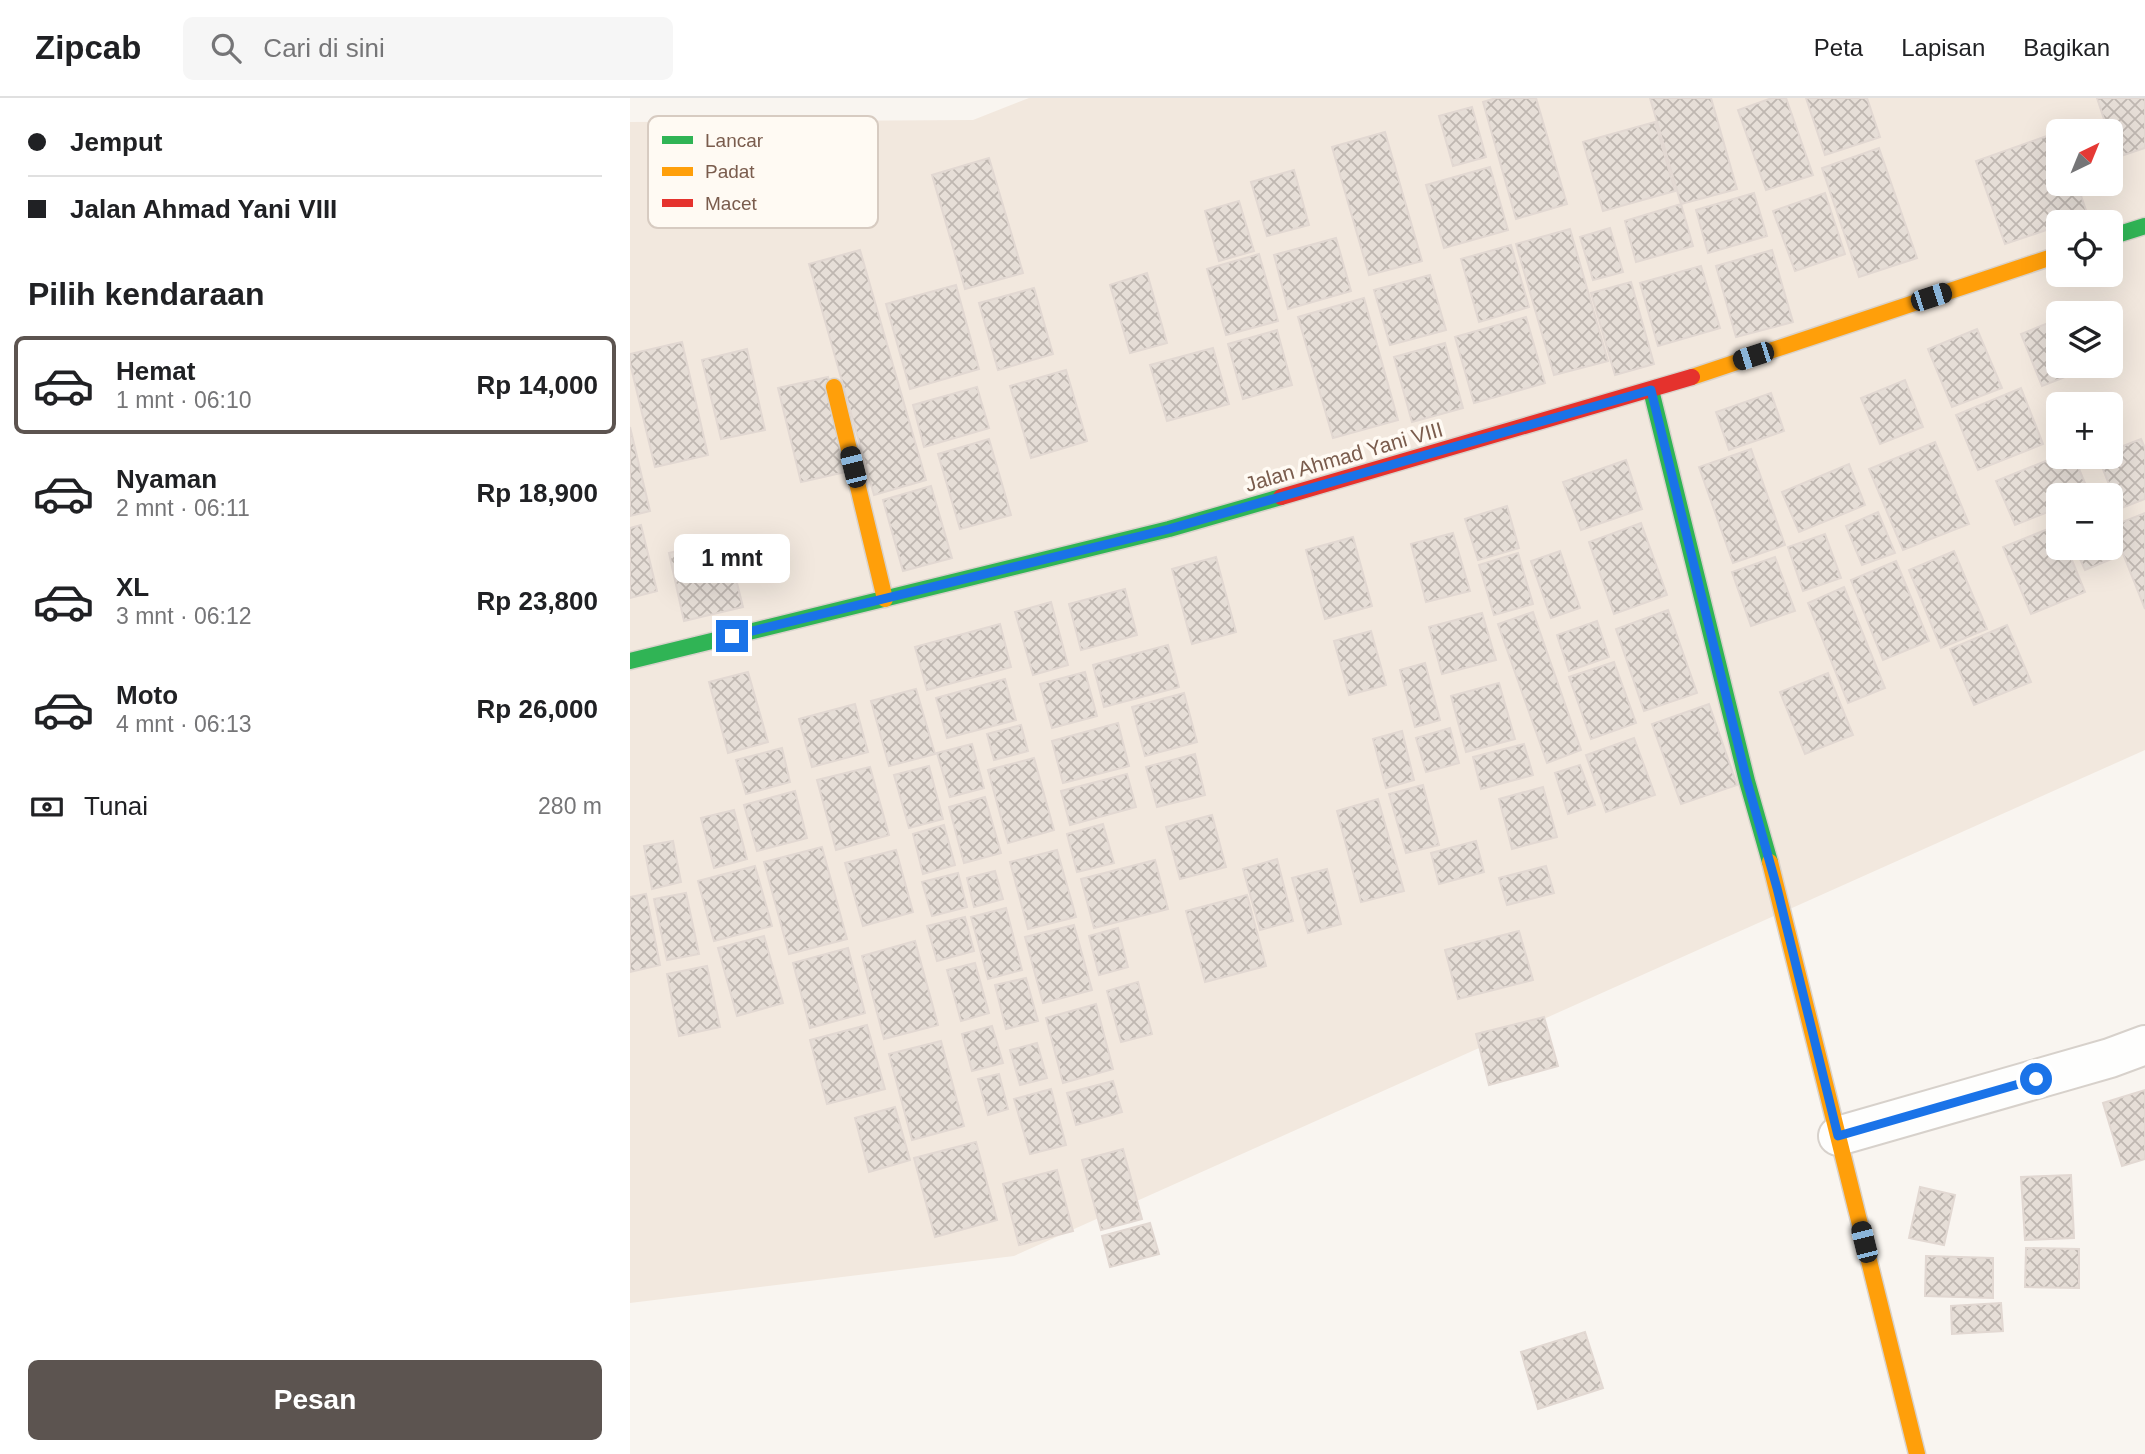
<!DOCTYPE html>
<html lang="id">
<head>
<meta charset="utf-8">
<style>
	:root { --surface:#fff; --page:#f6f6f6; --text:#202124; --muted:#757577; --line:#e0e0e0; --accent:#5c5450 }
	body { margin:0; font-family:Arial,sans-serif; background:var(--page); color:var(--text); height:100vh; display:flex; flex-direction:column; font-size:26px; white-space:nowrap }
	* { box-sizing:border-box; margin:0 }
	p { font-size:23px; color:var(--muted) }
	.icon { flex:none; width:38px; height:38px; fill:none; stroke:currentColor; stroke-width:2; stroke-linecap:round; stroke-linejoin:round }
	.map { position:relative; flex:1; overflow:hidden }
	.details { display:flex; flex-direction:column; background:var(--surface); width:630px }
	.details>* { flex:none }
	.hud { display:grid; align-content:center; height:154px; padding:0 28px; background:var(--surface) }
	.needle { width:46px; rotate:43deg }
	.buttons { position:absolute; left:1416px; top:21px; display:grid; gap:14px }
	.buttons a { display:grid; place-items:center; width:77px; height:77px; border-radius:10px; background:var(--surface); box-shadow:0 7px 28px #0002; font-size:35px }
	.end { position:absolute; width:32px; height:32px; margin:-16px; border:9px solid #1a73e8; background:#fff; box-shadow:0 0 0 4px #fff }
	.from { border-radius:50% }
	.bubble { position:absolute; height:49px; border-radius:10px; background:var(--surface); box-shadow:0 7px 28px #0002; font-size:23px; font-weight:600; line-height:49px; text-align:center }
	.car { position:absolute; width:21px; height:42px; margin:-21px -10px; border-radius:9px; box-shadow:0 0 5px 2px #0007; background:linear-gradient(#222 24%,#8ab4d8 0 40%,#222 0 76%,#8ab4d8 0 86%,#222 0) }
	.hud b { display:flex; align-items:center; gap:24px; height:66px; font-size:26px }
	.hud b+b { border-top:2px solid var(--line) }
	.hud i { width:18px; height:18px; background:var(--text) }
	ul { padding:0; list-style:none }
	li { display:flex; align-items:center; gap:21px; height:98px; margin:0 14px 10px; padding:0 14px; border:4px solid transparent; border-radius:10px }
	li div { flex:1 }
	li b { display:block; font-size:26px }
	li em { font-style:normal; font-weight:600 }
	li.selected { border-color:var(--accent) }
	li>.icon { width:63px; height:63px; stroke-width:1.5 }
	h2 { padding:0 28px; font-size:32px; line-height:84px }
	.pay { display:flex; align-items:center; gap:18px; height:77px; padding:0 28px; font-size:26px }
	.pay p { margin-inline-start:auto }
	.action { display:flex; gap:14px; margin-top:auto; padding:14px 28px }
	.action a { flex:1; height:80px; border-radius:10px; background:var(--accent); color:#fff; font-size:28px; font-weight:600; line-height:80px; text-align:center }
	header { display:flex; align-items:center; gap:42px; box-sizing:border-box; height:98px; padding:0 35px; background:var(--surface); border-bottom:2px solid var(--line) }
	header strong { font-size:33px }
	nav { display:flex; gap:38px; margin-inline-start:auto; font-size:24px }
	.search { width:490px; height:63px; background:var(--page); display:flex; align-items:center; gap:18px; box-sizing:border-box; padding:0 24px; border-radius:10px; color:var(--muted); font-size:26px }
	main { display:flex; flex:1; min-height:0 }
	.map>svg:first-child { display:block }
	.residential { fill:#f2e8de; fill-rule:evenodd }
	.building { fill:url(#building-cross-hatch); stroke:#e2d8d2; stroke-width:2 }
	.lines { fill:none; stroke-linecap:round; stroke-linejoin:round }
	.street-casing { stroke:#d7d1cb; stroke-width:42 }
	.fast-casing { stroke:#d9d2cb; stroke-width:19 }
	.slow-casing { stroke:#d9d2cb; stroke-width:19 }
	.jam-casing { stroke:#d9d2cb; stroke-width:19 }
	.street { stroke:#fefefd; stroke-width:38 }
	.fast { stroke:#30b455; stroke-width:16 }
	.slow { stroke:#ff9f0a; stroke-width:16 }
	.jam { stroke:#e5322d; stroke-width:16 }
	.route { stroke:#1a73e8; stroke-width:9 }
	.labels { text-anchor:middle; stroke-width:7; stroke-linejoin:round; paint-order:stroke }
	.street-label { font-size:21px; fill:#7a5c4d; stroke:#fffaf3 }
	.key { fill:#fffaf3; stroke:#d7cbc1; stroke-width:2 }
	.key-label { font-size:19px; fill:#7a5c4d }
</style>
</head>
<body>
<header>
<strong>Zipcab</strong>
<div class="search"><svg class="icon" aria-label="search" viewBox="0 0 24 24"><circle cx="10" cy="10" r="6"/><path d="M15 15l6 6"/></svg>Cari di sini</div>
<nav><a>Peta</a><a>Lapisan</a><a>Bagikan</a></nav>
</header>
<main>
<section class="details">
<div class="hud">
<b><i class="from"></i>Jemput</b>
<b><i></i>Jalan Ahmad Yani VIII</b>
</div>
<h2>Pilih kendaraan</h2>
<ul>
<li class="selected"><svg class="icon" aria-label="car" viewBox="0 0 24 24"><path d="M5 17H2v-5l4-1 3-4h7l3 4 3 1v5h-3M9 17h6M6 11h13"/><circle cx="7" cy="17" r="2"/><circle cx="17" cy="17" r="2"/></svg><div><b>Hemat</b><p>1 mnt · 06:10</p></div><em>Rp 14,000</em></li>
<li><svg class="icon" aria-label="car" viewBox="0 0 24 24"><path d="M5 17H2v-5l4-1 3-4h7l3 4 3 1v5h-3M9 17h6M6 11h13"/><circle cx="7" cy="17" r="2"/><circle cx="17" cy="17" r="2"/></svg><div><b>Nyaman</b><p>2 mnt · 06:11</p></div><em>Rp 18,900</em></li>
<li><svg class="icon" aria-label="car" viewBox="0 0 24 24"><path d="M5 17H2v-5l4-1 3-4h7l3 4 3 1v5h-3M9 17h6M6 11h13"/><circle cx="7" cy="17" r="2"/><circle cx="17" cy="17" r="2"/></svg><div><b>XL</b><p>3 mnt · 06:12</p></div><em>Rp 23,800</em></li>
<li><svg class="icon" aria-label="car" viewBox="0 0 24 24"><path d="M5 17H2v-5l4-1 3-4h7l3 4 3 1v5h-3M9 17h6M6 11h13"/><circle cx="7" cy="17" r="2"/><circle cx="17" cy="17" r="2"/></svg><div><b>Moto</b><p>4 mnt · 06:13</p></div><em>Rp 26,000</em></li>
</ul>
<div class="pay"><svg class="icon" aria-label="cash" viewBox="0 0 24 24"><path d="M3 7h18v10H3z"/><circle cx="12" cy="12" r="2"/></svg>Tunai<p>280 m</p></div>
<div class="action"><a>Pesan</a></div>
</section>
<div class="map">
<svg width="1515" height="1356" viewBox="0 0 1515 1356">
	<defs>
		<pattern id="building-cross-hatch" width="8" height="8" patternUnits="userSpaceOnUse" patternTransform="scale(1.75)"><rect width="8" height="8" fill="#e6ded7"/><path d="M0 0l8 8M0 8l8-8" fill="none" stroke="#bfb7b1"/></pattern>
	</defs>
	<rect width="100%" height="100%" fill="#f9f5f0"/>
	<!-- residential -->
	<path class="residential" d="M399,0H1515V652L384,1158L0,1205V24L343,22ZM1428,33H1480V86H1428ZM1428,124H1480V177H1428ZM1428,215H1480V268H1428ZM1428,306H1480V359H1428ZM1428,397H1480V450H1428Z"/>
	<!-- building -->
	<path class="building" d="M866,0H906L937,106L886,121L853,4Z
		M1020,0H1081L1107,91L1051,106Z
		M1142,0H1156L1183,77L1136,92L1108,12Z
		M1176,0H1237L1250,39L1195,57Z
		M1467,0H1515V50L1488,59L1480,33H1478Z
		M842,9L856,59L823,68L809,18Z
		M1025,24L1045,93L973,113L953,44Z
		M755,34L792,163L739,177L702,49Z
		M1428,34V86H1447L1458,118L1439,124H1428V128L1375,146L1346,63Z
		M1249,50L1287,160L1229,179L1192,70Z
		M359,60L393,175L335,191L302,77Z
		M860,69L878,132L814,150L796,87Z
		M664,72L679,127L637,138L621,84Z
		M1124,95L1137,138L1078,155L1066,112Z
		M1195,95L1215,156L1165,173L1143,113Z
		M609,103L624,153L589,163L575,113Z
		M1051,106L1063,148L1006,164L995,123Z
		M980,130L993,174L963,182L950,139Z
		M940,131L978,263L924,277L886,146Z
		M706,140L721,193L658,211L644,157Z
		M881,147L899,209L849,224L831,161Z
		M230,152L296,382L244,397L179,166Z
		M1142,152L1163,224L1106,239L1086,168Z
		M629,156L648,223L596,237L577,171Z
		M1071,168L1090,230L1028,248L1010,185Z
		M517,175L537,245L500,255L480,187Z
		M800,177L816,232L760,247L744,192Z
		M1001,184L1024,266L985,277L961,195Z
		M326,187L349,271L280,291L256,206Z
		M404,190L423,256L368,272L349,205Z
		M734,200L768,322L703,340L668,219Z
		M896,219L915,285L844,305L825,239Z
		M1428,221V268H1463L1412,288L1391,236Z
		M1347,231L1372,290L1322,309L1298,251Z
		M647,232L662,287L613,301L598,246Z
		M52,244L78,357L25,369L0,265V256Z
		M815,245L833,310L782,324L764,259Z
		M583,250L599,306L537,323L520,267Z
		M117,251L135,332L91,341L72,262Z
		M436,272L457,343L401,360L380,288Z
		M198,279L220,373L171,384L148,290Z
		M1275,282L1293,329L1250,346L1231,300Z
		M347,289L359,330L294,349L283,307Z
		M1391,290L1413,346L1348,372L1326,317Z
		M1141,295L1154,333L1099,352L1086,314Z
		M0,329L20,413L0,418Z
		M359,341L381,417L330,431L308,356Z
		M1511,341L1515,350V401L1489,411L1468,359H1480V353Z
		M1305,344L1339,426L1273,452L1239,371Z
		M1121,351L1155,447L1103,465L1069,369Z
		M1428,358L1444,359L1460,397H1428V410L1385,427L1366,383Z
		M996,362L1012,411L951,432L933,384Z
		M1219,366L1235,407L1169,434L1152,394Z
		M301,388L322,460L273,473L253,402Z
		M877,408L889,450L848,462L835,421Z
		M1248,414L1265,455L1232,467L1216,428Z
		M1515,415V511L1482,428Z
		M1011,425L1037,497L984,516L959,444Z
		M11,427L27,493L0,500V430Z
		M1428,427V450H1437L1455,494L1401,516L1373,449Z
		M823,435L840,493L796,504L781,446Z
		M1195,436L1211,480L1173,493L1158,449Z
		M1480,438L1489,458L1455,472L1445,450H1480Z
		M723,439L742,508L695,521L676,452Z
		M96,441L113,509L54,523L39,455Z
		M930,453L950,510L921,520L901,463Z
		M1324,453L1357,531L1311,550L1279,472Z
		M888,455L903,506L864,517L849,467Z
		M586,459L606,534L562,546L542,471Z
		M1145,459L1165,513L1121,528L1102,474Z
		M1266,463L1299,543L1253,562L1221,482Z
		M1214,489L1255,590L1218,605L1178,505Z
		M495,491L507,537L451,552L439,506Z
		M421,504L438,567L403,577L385,514Z
		M1038,512L1067,595L1014,613L986,531Z
		M903,514L951,652L917,665L868,526Z
		M852,515L866,562L812,576L799,529Z
		M967,523L979,559L939,573L927,537Z
		M370,526L381,569L297,592L285,549Z
		M1377,527L1401,584L1344,607L1320,551Z
		M741,533L756,587L719,597L704,543Z
		M538,547L549,589L474,609L463,567Z
		M984,564L1006,625L961,641L939,579Z
		M795,565L810,622L785,629L770,572Z
		M118,574L138,644L98,655L79,584Z
		M455,574L467,618L422,630L410,586Z
		M1198,575L1223,637L1175,656L1150,594Z
		M375,581L386,622L317,640L306,600Z
		M869,585L885,641L836,654L821,598Z
		M286,591L305,656L259,668L241,603Z
		M554,595L567,644L515,658L502,609Z
		M225,606L238,654L182,669L169,621Z
		M1079,606L1107,687L1051,706L1022,626Z
		M488,625L499,668L433,685L422,643Z
		M391,627L398,653L364,662L357,636Z
		M820,630L829,665L796,674L786,640Z
		M772,633L784,682L756,690L743,641Z
		M1004,640L1025,697L976,714L956,657Z
		M342,646L354,690L320,699L307,655Z
		M894,646L903,677L851,691L843,659Z
		M152,650L160,684L116,696L106,662Z
		M565,656L575,697L527,709L516,669Z
		M404,660L424,732L378,745L358,672Z
		M950,667L965,707L938,716L925,675Z
		M299,668L313,721L279,730L264,677Z
		M240,669L259,737L206,752L187,682Z
		M497,676L506,709L440,727L431,693Z
		M793,687L809,747L776,755L759,696Z
		M913,689L927,739L882,751L869,701Z
		M165,693L177,740L127,753L114,707Z
		M355,699L371,755L334,765L319,709Z
		M748,701L774,793L731,804L707,713Z
		M104,712L117,761L84,770L71,720Z
		M582,717L596,769L550,781L536,729Z
		M473,726L484,765L447,774L437,736Z
		M314,727L325,767L293,776L283,736Z
		M43,743L51,784L22,791L14,748Z
		M846,743L854,774L809,786L801,755Z
		M192,749L217,841L159,856L134,764Z
		M266,752L283,814L233,828L215,765Z
		M427,752L446,819L398,831L380,764Z
		M647,761L663,823L630,832L613,771Z
		M525,762L538,811L464,830L451,781Z
		M125,768L142,828L84,843L68,783Z
		M916,768L924,795L877,807L869,780Z
		M697,771L711,826L678,835L662,780Z
		M365,773L373,801L344,809L337,780Z
		M328,775L337,809L302,818L292,784Z
		M56,795L69,856L37,862L24,801Z
		M16,796L30,867L0,874V799Z
		M617,797L636,868L575,884L556,813Z
		M376,810L392,872L358,881L341,819Z
		M335,819L344,853L307,863L297,828Z
		M444,827L462,892L413,905L395,839Z
		M488,830L498,869L469,877L459,838Z
		M889,833L903,882L828,901L815,852Z
		M134,838L153,905L107,918L88,850Z
		M285,843L308,927L254,941L232,858Z
		M218,850L235,915L180,930L163,865Z
		M345,865L359,915L331,923L317,872Z
		M77,868L90,929L49,938L37,876Z
		M396,880L408,923L376,931L365,887Z
		M508,884L522,936L491,944L477,893Z
		M466,906L483,971L433,985L416,920Z
		M914,919L928,968L859,987L846,936Z
		M237,927L255,991L197,1006L180,942Z
		M362,928L373,965L342,973L332,936Z
		M311,943L334,1028L282,1042L259,956Z
		M407,945L417,980L390,987L380,952Z
		M369,976L378,1011L358,1017L348,981Z
		M483,983L492,1014L446,1027L437,995Z
		M421,991L436,1047L400,1056L384,1001Z
		M1515,992V1061L1492,1068L1473,1005Z
		M265,1009L280,1062L239,1074L225,1020Z
		M346,1044L367,1122L305,1139L284,1060Z
		M493,1051L512,1121L471,1132L452,1062Z
		M427,1072L443,1133L389,1147L373,1086Z
		M1441,1077L1444,1140L1395,1142L1391,1079Z
		M1290,1089L1325,1097L1314,1147L1279,1140Z
		M520,1125L529,1156L480,1169L472,1138Z
		M1396,1150L1449,1151V1190L1395,1189Z
		M1296,1158L1363,1160V1200L1295,1198Z
		M1371,1205L1373,1233L1322,1236L1321,1208Z
		M955,1234L973,1290L908,1311L891,1254Z"/>
	<g class="lines">
		<defs>
			<path id="street" d="M1208,1038L1480,960L1515,947"/>
			<path id="fast" d="M1480,139L1515,128
				M1021,292L1117,683L1140,764
				M0,563L539,431L651,399"/>
			<path id="slow" d="M1062,279L1428,157
				M204,289L255,501
				M1140,764L1287,1356"/>
			<path id="jam" d="M651,399L1062,279"/>
		</defs>
		<!-- street casing -->
		<use href="#street" class="street-casing"/>
		<!-- fast casing -->
		<use href="#fast" class="fast-casing"/>
		<!-- slow casing -->
		<use href="#slow" class="slow-casing"/>
		<!-- jam casing -->
		<use href="#jam" class="jam-casing"/>
		<!-- street -->
		<use href="#street" class="street"/>
		<!-- fast -->
		<use href="#fast" class="fast"/>
		<!-- slow -->
		<use href="#slow" class="slow"/>
		<!-- jam -->
		<use href="#jam" class="jam"/>
	</g>
	<g class="lines">
		<!-- route -->
		<path class="route" d="M102,538L539,431L1021,292L1117,683L1147,790L1208,1038L1406,981"/>
	</g>
	<g class="labels">
		<!-- street labels -->
		<g class="street-label">
			<text transform="translate(714 359) rotate(-16)" y="7">Jalan Ahmad Yani VIII</text>
		</g>
	</g>
	<!-- legend -->
	<rect x="18" y="18" width="230" height="112" rx="10" class="key"/>
	<rect x="32" y="38" width="31" height="8" fill="#30b455"/>
	<rect x="32" y="69" width="31" height="9" fill="#ff9f0a"/>
	<rect x="32" y="101" width="31" height="8" fill="#e5322d"/>
	<g class="key-label">
		<text x="75" y="49">Lancar</text>
		<text x="75" y="80">Padat</text>
		<text x="75" y="112">Macet</text>
	</g>
</svg>
<div class="buttons">
<a><svg class="needle" viewBox="-14 -14 28 28"><path d="M0-13l5 13h-10z" fill="#e53935"/><path d="M0 13l5-13h-10z" fill="#757577"/></svg></a>
<a><svg class="icon" aria-label="locate" viewBox="0 0 24 24"><circle cx="12" cy="12" r="6"/><path d="M12 2v4M12 18v4M2 12h4M18 12h4"/></svg></a>
<a><svg class="icon" aria-label="layers" viewBox="0 0 24 24"><path d="M12 4l9 5-9 5-9-5zM3 14l9 5 9-5"/></svg></a>
<a>+</a>
<a>−</a>
</div>
<i class="end from" style="left:1406px;top:981px"></i>
<i class="end" style="left:102px;top:538px"></i>
<div class="bubble" style="left:44px;top:436px;width:116px">1 mnt</div>
<i class="car" style="left:1301px;top:199px;rotate:72deg"></i>
<i class="car" style="left:1123px;top:258px;rotate:252deg"></i>
<i class="car" style="left:223px;top:369px;rotate:346deg"></i>
<i class="car" style="left:1234px;top:1144px;rotate:346deg"></i>
</div>
</main>
</body>
</html>
